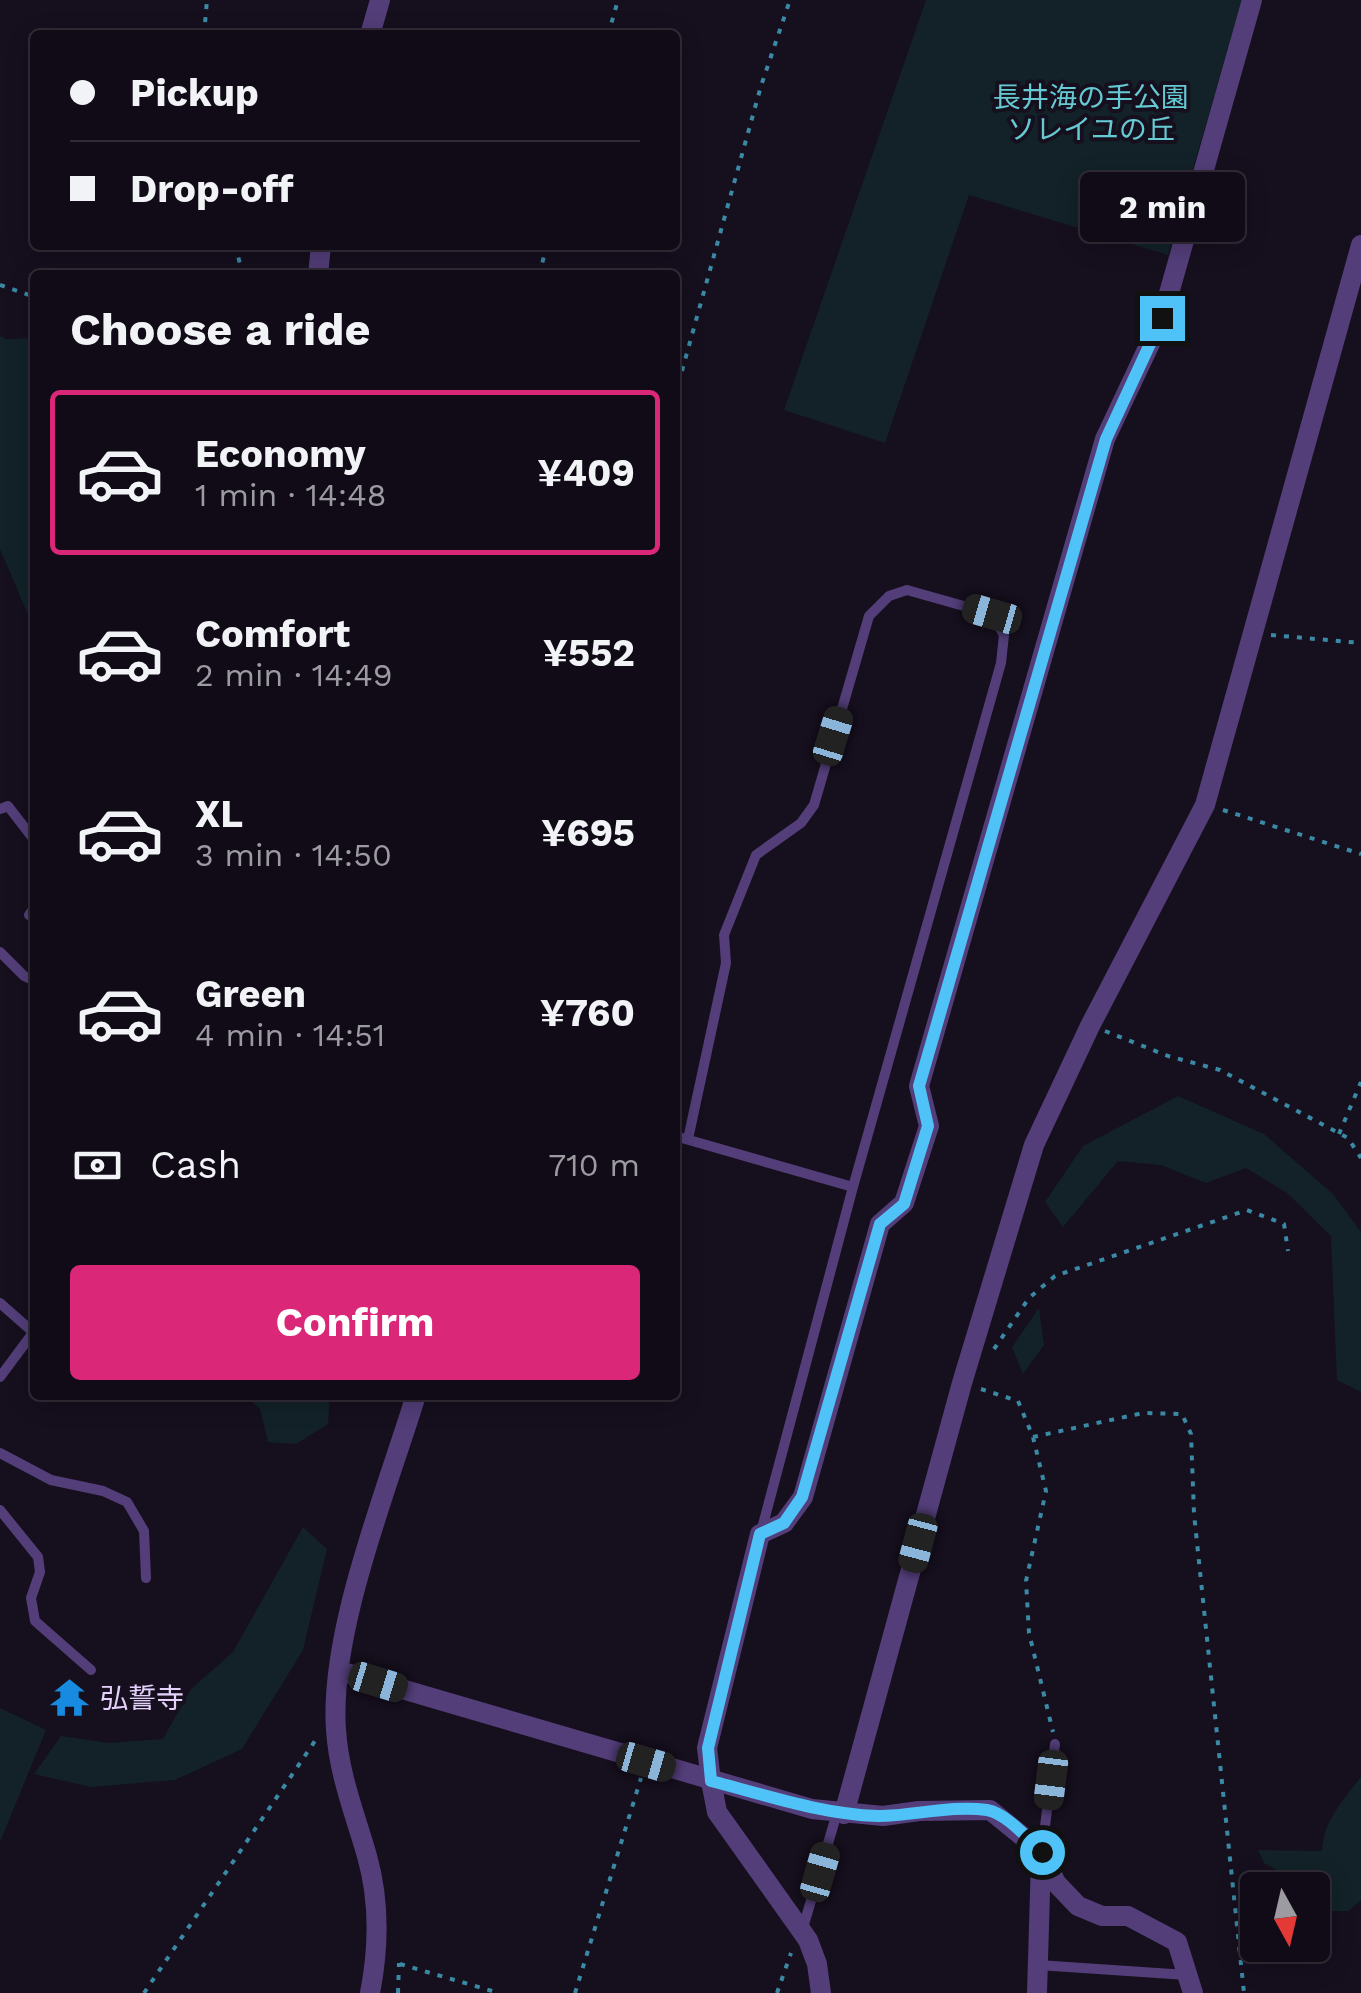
<!DOCTYPE html>
<html lang="en">
<head>
<meta charset="utf-8">
<style>
	:root { --surface:#100b16; --page:#19141f; --text:#f1f3f6; --muted:#9c9ba1; --line:#302b35; --accent:#db2777 }
	body { margin:0; font-family:"Work Sans","Noto Sans JP",sans-serif; background:var(--page); color:var(--text); height:100vh; display:flex; flex-direction:column; font-size:38px; white-space:nowrap }
	* { box-sizing:border-box; margin:0 }
	p { font-size:32px; color:var(--muted) }
	.icon { flex:none; width:55px; height:55px; fill:none; stroke:currentColor; stroke-width:2; stroke-linecap:round; stroke-linejoin:round }
	.map { position:relative; flex:1; overflow:hidden }
	.details { position:absolute; left:30px; top:270px; width:650px; height:1130px; display:flex; flex-direction:column; background:var(--surface); border-radius:10px; box-shadow:0 5px 25px #0003,0 0 0 2px var(--line) }
	.details>* { flex:none }
	.top-card { position:absolute; left:30px; top:30px; width:650px; height:220px; border-radius:10px; box-shadow:0 5px 25px #0003,0 0 0 2px var(--line); display:grid; align-content:center; height:220px; padding:0 40px; background:var(--surface) }
	.needle { width:65px; rotate:172deg }
	.tools { position:absolute; left:1240px; top:1872px; display:grid; gap:20px }
	.tools a { display:grid; place-items:center; width:90px; height:90px; border-radius:10px; background:var(--surface); box-shadow:0 5px 25px #0003,0 0 0 2px var(--line); font-size:50px }
	.end { position:absolute; width:45px; height:45px; margin:-22px; border:12px solid #4fc3f7; background:#111; box-shadow:0 0 0 5px #111 }
	.from { border-radius:50% }
	.bubble { position:absolute; height:70px; border-radius:10px; background:var(--surface); box-shadow:0 5px 25px #0003,0 0 0 2px var(--line); font-size:32px; font-weight:700; line-height:70px; text-align:center }
	.car { position:absolute; width:30px; height:60px; margin:-30px -15px; border-radius:12px; box-shadow:0 0 8px 2px #0007; background:linear-gradient(#222 24%,#8ab4d8 0 40%,#222 0 76%,#8ab4d8 0 86%,#222 0) }
	.top-card b { display:flex; align-items:center; gap:35px; height:95px; font-size:38px }
	.top-card b+b { border-top:2px solid var(--line) }
	.top-card i { width:25px; height:25px; background:var(--text) }
	ul { padding:0; list-style:none }
	li { display:flex; align-items:center; gap:30px; height:165px; margin:0 20px 15px; padding:0 20px; border:5px solid transparent; border-radius:10px }
	li div { flex:1 }
	li b { display:block; font-size:38px }
	li em { font-style:normal; font-weight:700 }
	li.active { border-color:var(--accent) }
	li>.icon { width:90px; height:90px; stroke-width:1.5 }
	h2 { padding:0 40px; font-size:45px; line-height:120px }
	.pay { display:flex; align-items:center; gap:25px; height:110px; padding:0 40px; font-size:38px }
	.pay p { margin-inline-start:auto }
	.primary-button { display:flex; gap:20px; margin-top:auto; padding:20px 40px }
	.primary-button a { flex:1; height:115px; border-radius:10px; background:var(--accent); color:#fff; font-size:40px; font-weight:700; line-height:115px; text-align:center }
	.map>svg:first-child { display:block }
	.green { fill:#122228 }
	.lines { fill:none; stroke-linecap:round; stroke-linejoin:round }
	.path { stroke:#3a89a5; stroke-width:4; stroke-dasharray:5 8; stroke-linecap:butt }
	.service { stroke:#533e79; stroke-width:10 }
	.minor { stroke:#533e79; stroke-width:20 }
	.tertiary { stroke:#533e79; stroke-width:20 }
	.route { stroke:#4fc3f7; stroke-width:12 }
	.labels { text-anchor:middle; stroke-width:8; stroke-linejoin:round; paint-order:stroke }
	.park-label { font-size:28px; fill:#65cad2; stroke:#160f1e }
	.poi-label { font-size:28px; fill:#e3d1fa; stroke:#160f1e; text-anchor:start }
</style>
</head>
<body>
<div class="map">
<svg width="1361" height="1993" viewBox="0 0 1361 1993">
	<rect width="100%" height="100%" fill="#160f1e"/>
	<!-- green -->
	<path class="green" d="M926,0H1242L1168,255L969,195L885,443L784,410Z
		M0,336L6,339L35,338V468L32,472L35,631L0,549Z
		M1178,1096L1264,1134L1333,1194L1361,1232V1392L1337,1380L1331,1236L1287,1193L1246,1168L1206,1183L1161,1165L1118,1161L1063,1227L1045,1202L1083,1146Z
		M1039,1308L1044,1345L1023,1374L1012,1347Z
		M244,1395H330L328,1424L296,1444L268,1442L260,1409Z
		M303,1527L327,1549L303,1650L242,1749L175,1780L91,1787L34,1774L61,1736L109,1743L163,1739L191,1689L233,1652Z
		M0,1708L46,1730L0,1842Z
		M1361,1777V1900L1349,1911H1328L1312,1890L1264,1863L1258,1850L1322,1851C1323,1821 1343,1800 1361,1777Z"/>
	<g class="lines">
		<!-- path -->
		<path class="path" d="M204,35L207,0
			M608,35L618,0
			M235,245L243,275
			M539,275L547,245
			M0,285L35,297
			M675,396L761,86L790,0
			M1271,635L1361,643
			M1223,810L1361,854
			M1105,1031L1168,1056L1220,1070L1348,1138L1361,1158
			M1339,1134L1361,1082
			M994,1349L1029,1298L1055,1276L1247,1210L1284,1224L1288,1251
			M981,1389L1018,1401L1033,1437L1046,1491L1026,1581L1029,1633L1053,1732
			M1033,1437L1143,1413L1182,1414L1191,1434L1194,1514L1244,1993
			M400,1964L499,1993
			M144,1993L319,1735
			M398,1993L399,1963
			M575,1993L641,1778
			M777,1993L791,1953"/>
		<!-- service -->
		<path class="service" d="M0,809L8,806L35,841
			M35,907L29,915L35,918
			M0,952L24,976L35,981
			M675,1136L853,1187
			M688,1139L726,963L724,935L756,855L801,823L814,805L869,616L889,596L907,590L992,614L1004,635L1001,663L853,1187L761,1532
			M0,1303L33,1332
			M0,1377L35,1330
			M0,1453L51,1480L103,1491L127,1502L144,1531L146,1578
			M0,1510L38,1557L40,1572L31,1598L35,1621L91,1670
			M1042,1851L1055,1744
			M802,1931L837,1813
			M1038,1965L1187,1975"/>
		<!-- minor -->
		<path class="minor" d="M340,1671L812,1809L883,1816L919,1811L990,1810L1042,1852L1056,1883L1078,1906L1102,1916H1128L1177,1942L1193,1993
			M844,1814L962,1383L1034,1145L1090,1026L1205,805L1361,245
			M1037,1993L1041,1859"/>
		<!-- tertiary -->
		<path class="tertiary" d="M370,35L380,0
			M318,275L321,245
			M370,1993C379,1947 380,1902 367,1856C355,1814 339,1775 336,1730C329,1632 387,1490 416,1395
			M821,1993L817,1964L808,1940L717,1812L711,1781L707,1748L760,1534L784,1523L803,1497L880,1224L904,1203L929,1126L919,1086L1105,439L1162,318L1252,0"/>
	</g>
	<g class="lines">
		<!-- route -->
		<path class="route" d="M1042,1852C1028,1839 1006,1813 987,1810C951,1805 913,1816 878,1816C820,1814 766,1795 711,1781L708,1748L760,1534L784,1523L802,1497L880,1224L904,1204L928,1126L919,1086L1106,439L1162,318"/>
	</g>
	<!-- icons -->
	<defs>
		<symbol id="temple-bare" viewBox="-9 -9 18 18"><path d="M0-6L5-2H3V0L6.5 2.5H4V6H1.5V3h-3V6H-4V2.5H-6.5L-3 0V-2H-5Z" fill="#178be0" stroke="#160f1e" stroke-width="2.5" paint-order="stroke"/></symbol>
	</defs>
	<g fill-rule="evenodd">
		<use href="#temple-bare" x="42" y="1670" width="55" height="55"/>
	</g>
	<g class="labels">
		<!-- park labels -->
		<g class="park-label">
			<text x="1091" y="107">長井海の手公園<tspan x="1091" dy="32">ソレイユの丘</tspan></text>
		</g>
		<!-- poi labels -->
		<g class="poi-label">
			<text x="100" y="1708">弘誓寺</text>
		</g>
	</g>
</svg>
<div class="tools">
<a><svg class="needle" viewBox="-14 -14 28 28"><path d="M0-13l5 13h-10z" fill="#e53935"/><path d="M0 13l5-13h-10z" fill="#9c9ba1"/></svg></a>
</div>
<i class="end from" style="left:1042px;top:1852px"></i>
<i class="end" style="left:1162px;top:318px"></i>
<div class="bubble" style="left:1080px;top:172px;width:165px">2 min</div>
<i class="car" style="left:992px;top:614px;rotate:286deg"></i>
<i class="car" style="left:833px;top:736px;rotate:17deg"></i>
<i class="car" style="left:918px;top:1543px;rotate:195deg"></i>
<i class="car" style="left:378px;top:1682px;rotate:107deg"></i>
<i class="car" style="left:646px;top:1762px;rotate:106deg"></i>
<i class="car" style="left:1051px;top:1780px;rotate:187deg"></i>
<i class="car" style="left:820px;top:1872px;rotate:16deg"></i>
<div class="top-card">
<b><i class="from"></i>Pickup</b>
<b><i></i>Drop-off</b>
</div>
<section class="details">
<h2>Choose a ride</h2>
<ul>
<li class="active"><svg class="icon" aria-label="car" viewBox="0 0 24 24"><path d="M5 17H2v-5l4-1 3-4h7l3 4 3 1v5h-3M9 17h6M6 11h13"/><circle cx="7" cy="17" r="2"/><circle cx="17" cy="17" r="2"/></svg><div><b>Economy</b><p>1 min · 14:48</p></div><em>¥409</em></li>
<li><svg class="icon" aria-label="car" viewBox="0 0 24 24"><path d="M5 17H2v-5l4-1 3-4h7l3 4 3 1v5h-3M9 17h6M6 11h13"/><circle cx="7" cy="17" r="2"/><circle cx="17" cy="17" r="2"/></svg><div><b>Comfort</b><p>2 min · 14:49</p></div><em>¥552</em></li>
<li><svg class="icon" aria-label="car" viewBox="0 0 24 24"><path d="M5 17H2v-5l4-1 3-4h7l3 4 3 1v5h-3M9 17h6M6 11h13"/><circle cx="7" cy="17" r="2"/><circle cx="17" cy="17" r="2"/></svg><div><b>XL</b><p>3 min · 14:50</p></div><em>¥695</em></li>
<li><svg class="icon" aria-label="car" viewBox="0 0 24 24"><path d="M5 17H2v-5l4-1 3-4h7l3 4 3 1v5h-3M9 17h6M6 11h13"/><circle cx="7" cy="17" r="2"/><circle cx="17" cy="17" r="2"/></svg><div><b>Green</b><p>4 min · 14:51</p></div><em>¥760</em></li>
</ul>
<div class="pay"><svg class="icon" aria-label="cash" viewBox="0 0 24 24"><path d="M3 7h18v10H3z"/><circle cx="12" cy="12" r="2"/></svg>Cash<p>710 m</p></div>
<div class="primary-button"><a>Confirm</a></div>
</section>
</div>
</body>
</html>
